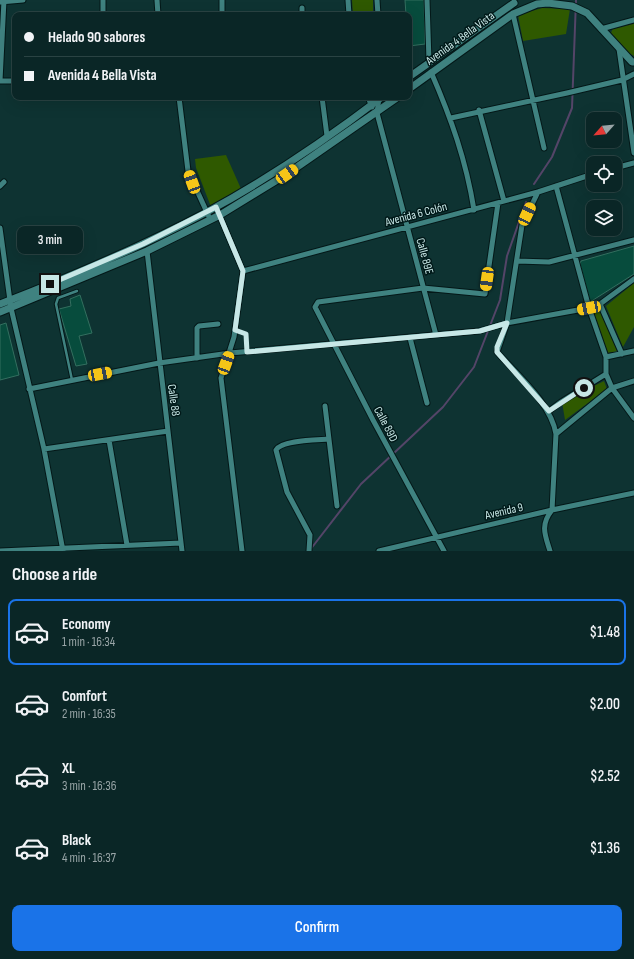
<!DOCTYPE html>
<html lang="en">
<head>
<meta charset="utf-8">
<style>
	:root { --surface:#0a2626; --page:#132e2e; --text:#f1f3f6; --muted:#99a5a7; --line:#2a4343; --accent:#1a73e8 }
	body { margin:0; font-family:"Sofia Sans Condensed",sans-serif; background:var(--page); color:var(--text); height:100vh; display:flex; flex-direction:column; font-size:15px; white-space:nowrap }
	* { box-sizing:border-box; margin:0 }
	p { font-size:13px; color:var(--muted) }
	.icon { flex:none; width:22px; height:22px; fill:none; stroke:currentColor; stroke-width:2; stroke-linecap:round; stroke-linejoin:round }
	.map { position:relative; height:551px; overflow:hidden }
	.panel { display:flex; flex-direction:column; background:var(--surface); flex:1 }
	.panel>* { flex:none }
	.banner { position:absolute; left:12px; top:12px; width:400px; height:88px; border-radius:8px; box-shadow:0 4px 16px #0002,0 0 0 1px var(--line); display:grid; align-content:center; height:88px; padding:0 12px; background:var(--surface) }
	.needle { width:26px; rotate:243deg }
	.controls { position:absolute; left:586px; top:112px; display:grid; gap:8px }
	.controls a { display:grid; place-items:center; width:36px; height:36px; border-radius:8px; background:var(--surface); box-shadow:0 4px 16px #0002,0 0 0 1px var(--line); font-size:20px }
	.end { position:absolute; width:18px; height:18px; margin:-9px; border:5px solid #c7e7e6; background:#111; box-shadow:0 0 0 2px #111 }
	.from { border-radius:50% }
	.bubble { position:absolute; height:28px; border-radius:8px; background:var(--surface); box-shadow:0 4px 16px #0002,0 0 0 1px var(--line); font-size:13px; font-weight:600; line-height:28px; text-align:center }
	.car { position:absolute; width:12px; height:24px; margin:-12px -6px; border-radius:5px; box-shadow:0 0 3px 1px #0007; background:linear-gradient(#f5c518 24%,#345 0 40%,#f5c518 0 76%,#345 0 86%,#f5c518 0) }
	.banner b { display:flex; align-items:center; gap:14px; height:38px; font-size:15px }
	.banner b+b { border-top:1px solid var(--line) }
	.banner i { width:10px; height:10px; background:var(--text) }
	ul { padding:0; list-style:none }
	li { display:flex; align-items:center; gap:12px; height:66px; margin:0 8px 6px; padding:0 4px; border:2px solid transparent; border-radius:8px }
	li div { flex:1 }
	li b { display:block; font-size:15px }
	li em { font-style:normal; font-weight:600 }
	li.current { border-color:var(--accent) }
	li>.icon { width:36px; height:36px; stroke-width:1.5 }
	h2 { padding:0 12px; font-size:18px; line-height:48px }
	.button { display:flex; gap:8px; margin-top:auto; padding:8px 12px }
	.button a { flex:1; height:46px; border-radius:8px; background:var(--accent); color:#fff; font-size:16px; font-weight:600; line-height:46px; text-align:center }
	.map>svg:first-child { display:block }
	.green { fill:#2f5900 }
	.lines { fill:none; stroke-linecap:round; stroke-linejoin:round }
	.stream { stroke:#544568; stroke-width:2 }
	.building { fill:#074c3d; stroke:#336f5f }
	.lane-casing { stroke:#041818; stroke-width:4.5 }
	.street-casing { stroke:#041818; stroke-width:7 }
	.secondary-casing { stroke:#041818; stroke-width:9 }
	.lane { stroke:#3f8280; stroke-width:2.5 }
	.street { stroke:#3f8280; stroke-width:5 }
	.secondary { stroke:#3f8280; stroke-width:7 }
	.route { stroke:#c7e7e6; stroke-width:5 }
	.labels { text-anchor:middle; stroke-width:3; stroke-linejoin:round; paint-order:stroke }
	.street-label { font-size:12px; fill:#c7e7e6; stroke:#001919 }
</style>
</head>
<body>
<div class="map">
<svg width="634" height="551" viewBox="0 0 634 551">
	<rect width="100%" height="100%" fill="#0e3332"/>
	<!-- green -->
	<path class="green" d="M352,0H373V15H353Z
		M542,8L570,9L566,34L523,41L518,15Z
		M634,22V56C624,50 617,44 611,33L613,28Z
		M226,155L242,191L240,189L211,207L196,168L195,159Z
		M634,283V327L623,347L606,306Z
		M600,309L617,351L608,353L592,311Z
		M604,381L607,389L565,420L562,402Z"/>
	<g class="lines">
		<!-- stream -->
		<path class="stream" d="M534,184L552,157L572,108L576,0
			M310,550L361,484L443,407L474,367L500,300L507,256L526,202"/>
	</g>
	<!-- building -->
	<path class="building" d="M405,0H424L425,44L409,46V15H406Z
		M634,246V274L590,302L580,264L581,261Z
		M80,295L92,333L79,336L87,364L76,366L59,309L71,306L70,299Z
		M6,323L19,375L0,380V325Z"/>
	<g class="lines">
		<defs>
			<path id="lane" d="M235,330L246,334L247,351
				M72,380L56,304L58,298L77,291"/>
			<path id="street" d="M157,0L158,15
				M222,0V15
				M348,0L349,15
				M377,0L378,15
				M427,0L429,61
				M0,2L23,0
				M513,14L544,148
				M103,15V0
				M302,15V8
				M601,29L634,20
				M619,49L634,153
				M431,72C451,118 466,160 474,210
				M0,81L4,0
				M0,81H15
				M179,97L188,171L210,219
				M322,97L327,136
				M368,97L372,107
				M379,98L377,113L436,335
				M479,110L504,201
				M451,118L567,93L622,80L634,74
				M615,168L634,163
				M0,186L4,182
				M556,186L589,308L606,357V374L612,388L634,418
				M538,192L522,225L507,323L497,352C517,375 551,403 556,434L552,510C540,525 545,535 550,551
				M216,207L243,271L234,337L221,378L242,551
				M0,228L11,308L44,449L63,551
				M147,251L182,551
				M517,261L549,262L634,240
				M243,271L538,192L593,174
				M600,304L622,354
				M410,338L427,403
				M606,357L634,351
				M197,358V328L199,326L218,324
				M29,389L159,363L230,353L479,331L507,323L589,308L600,304L634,279
				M325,406L337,506
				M549,411L561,402L606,374
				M556,434L612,388L634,381
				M109,440L127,545
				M44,449L168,431
				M0,551L181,543
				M309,551L310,535L287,492L276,450C281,440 317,440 329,439
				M379,551L552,510L634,493
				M444,551L373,420L315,307L318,302L423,288L485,294L498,203"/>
			<path id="secondary" d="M409,77L514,3
				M409,89L513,14L537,4L548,3L572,6L587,13L632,62H634
				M0,304C70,277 141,247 207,212C268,179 327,139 382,97
				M0,312L147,251L220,215L287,174L398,97"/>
		</defs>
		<!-- lane casing -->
		<use href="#lane" class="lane-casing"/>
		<!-- street casing -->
		<use href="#street" class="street-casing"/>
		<!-- secondary casing -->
		<use href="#secondary" class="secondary-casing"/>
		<!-- lane -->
		<use href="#lane" class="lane"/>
		<!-- street -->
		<use href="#street" class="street"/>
		<!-- secondary -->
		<use href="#secondary" class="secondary"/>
	</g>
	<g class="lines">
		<!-- route -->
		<path class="route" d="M50,284L143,244L216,207L243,271L235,330L246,334L247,352L480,331L507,323L497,347V352L549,411L584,388"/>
	</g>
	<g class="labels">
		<!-- street labels -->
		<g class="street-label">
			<text transform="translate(460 38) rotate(-36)" y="4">Avenida 4 Bella Vista</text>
			<text transform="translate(416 214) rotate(-15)" y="4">Avenida 6 Colón</text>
			<text transform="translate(425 256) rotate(75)" y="4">Calle 89E</text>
			<text transform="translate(174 400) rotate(82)" y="4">Calle 88</text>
			<text transform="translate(386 424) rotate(62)" y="4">Calle 89D</text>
			<text transform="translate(504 511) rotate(-13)" y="4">Avenida 9</text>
		</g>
	</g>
</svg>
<div class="controls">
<a><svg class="needle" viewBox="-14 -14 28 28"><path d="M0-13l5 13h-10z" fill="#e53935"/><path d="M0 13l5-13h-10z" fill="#99a5a7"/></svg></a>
<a><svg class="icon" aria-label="locate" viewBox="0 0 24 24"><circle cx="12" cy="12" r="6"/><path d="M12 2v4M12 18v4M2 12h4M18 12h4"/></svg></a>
<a><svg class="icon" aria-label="layers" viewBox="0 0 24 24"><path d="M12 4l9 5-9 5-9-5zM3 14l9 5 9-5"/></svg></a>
</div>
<i class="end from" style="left:584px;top:388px"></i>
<i class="end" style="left:50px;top:284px"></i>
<div class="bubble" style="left:17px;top:226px;width:66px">3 min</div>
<i class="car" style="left:287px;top:174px;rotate:56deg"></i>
<i class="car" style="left:192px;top:182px;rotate:340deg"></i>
<i class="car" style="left:527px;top:214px;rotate:25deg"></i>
<i class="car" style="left:487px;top:279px;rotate:188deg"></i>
<i class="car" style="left:589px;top:308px;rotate:259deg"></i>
<i class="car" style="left:226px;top:363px;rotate:20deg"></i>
<i class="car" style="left:100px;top:374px;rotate:79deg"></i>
<div class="banner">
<b><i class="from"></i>Helado 90 sabores</b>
<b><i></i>Avenida 4 Bella Vista</b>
</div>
</div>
<section class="panel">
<h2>Choose a ride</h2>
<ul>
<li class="current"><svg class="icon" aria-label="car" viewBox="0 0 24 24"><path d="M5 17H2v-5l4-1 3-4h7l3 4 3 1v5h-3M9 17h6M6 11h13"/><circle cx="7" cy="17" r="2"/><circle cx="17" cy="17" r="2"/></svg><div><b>Economy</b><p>1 min · 16:34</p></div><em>$1.48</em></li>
<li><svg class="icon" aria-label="car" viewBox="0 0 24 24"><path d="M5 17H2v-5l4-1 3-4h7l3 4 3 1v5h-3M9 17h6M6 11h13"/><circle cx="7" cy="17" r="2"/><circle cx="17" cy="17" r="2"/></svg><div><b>Comfort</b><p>2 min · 16:35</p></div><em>$2.00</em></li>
<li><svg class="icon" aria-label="car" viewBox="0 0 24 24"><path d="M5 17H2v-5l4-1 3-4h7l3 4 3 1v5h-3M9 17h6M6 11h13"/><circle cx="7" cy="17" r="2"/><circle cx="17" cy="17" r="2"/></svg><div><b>XL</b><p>3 min · 16:36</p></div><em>$2.52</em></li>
<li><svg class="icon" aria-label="car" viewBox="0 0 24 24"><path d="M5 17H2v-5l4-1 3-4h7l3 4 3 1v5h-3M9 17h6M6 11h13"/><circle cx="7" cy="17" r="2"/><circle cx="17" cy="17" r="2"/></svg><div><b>Black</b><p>4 min · 16:37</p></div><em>$1.36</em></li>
</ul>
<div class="button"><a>Confirm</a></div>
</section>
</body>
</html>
